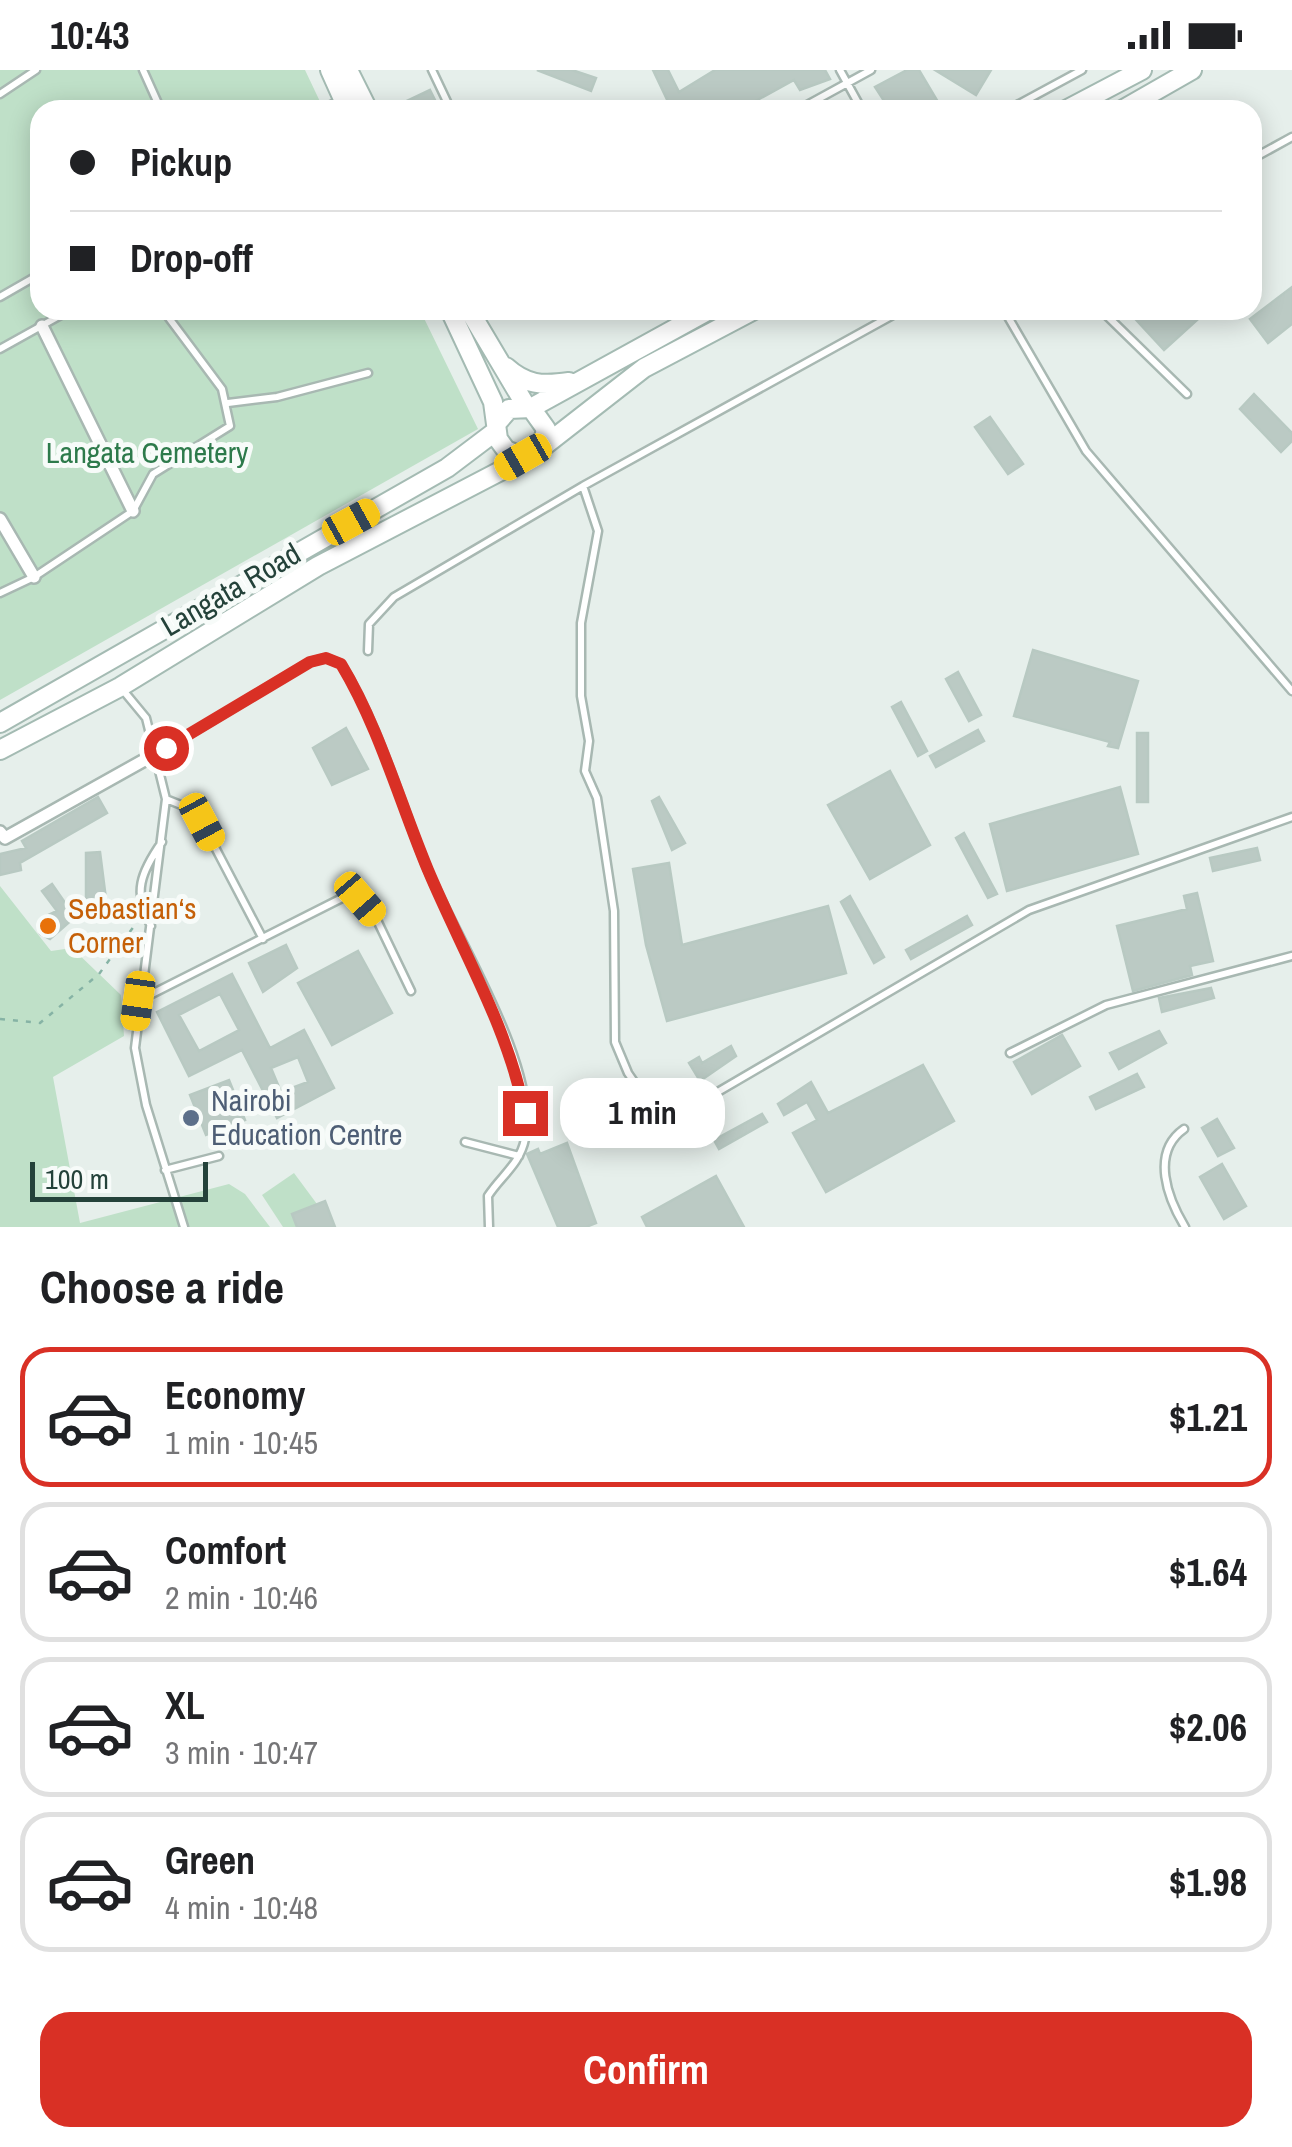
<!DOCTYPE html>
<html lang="en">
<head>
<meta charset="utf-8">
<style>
	:root { --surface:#fff; --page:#f2f2f2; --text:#202124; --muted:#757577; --line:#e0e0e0; --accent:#d93025 }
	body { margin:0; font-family:"Archivo Narrow",sans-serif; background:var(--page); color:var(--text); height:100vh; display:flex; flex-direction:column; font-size:38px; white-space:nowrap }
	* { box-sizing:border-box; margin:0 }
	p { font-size:32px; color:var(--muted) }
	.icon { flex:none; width:55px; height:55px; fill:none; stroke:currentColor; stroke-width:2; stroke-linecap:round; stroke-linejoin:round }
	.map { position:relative; height:1157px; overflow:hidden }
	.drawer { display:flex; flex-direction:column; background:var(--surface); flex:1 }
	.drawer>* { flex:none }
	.top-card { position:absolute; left:30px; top:30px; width:1232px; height:220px; border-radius:30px; box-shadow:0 5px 25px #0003; display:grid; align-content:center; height:220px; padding:0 40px; background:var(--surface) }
	.scale { position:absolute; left:30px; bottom:25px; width:178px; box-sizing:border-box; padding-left:10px; border:5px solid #24423a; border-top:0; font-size:28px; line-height:35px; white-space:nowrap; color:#24423a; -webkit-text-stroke:8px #f7fbf9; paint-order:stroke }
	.end { position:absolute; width:45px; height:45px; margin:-22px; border:12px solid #d93025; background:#fff; box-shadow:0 0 0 5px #fff }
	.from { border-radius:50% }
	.bubble { position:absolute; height:70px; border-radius:30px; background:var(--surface); box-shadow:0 5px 25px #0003; font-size:32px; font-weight:700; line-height:70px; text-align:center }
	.car { position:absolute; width:30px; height:60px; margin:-30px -15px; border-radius:12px; box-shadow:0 0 8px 2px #0007; background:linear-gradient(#f5c518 24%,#345 0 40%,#f5c518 0 76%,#345 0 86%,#f5c518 0) }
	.top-card b { display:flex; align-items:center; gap:35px; height:95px; font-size:38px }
	.top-card b+b { border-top:2px solid var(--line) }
	.top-card i { width:25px; height:25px; background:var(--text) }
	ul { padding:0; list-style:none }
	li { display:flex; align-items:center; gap:30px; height:140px; margin:0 20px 15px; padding:0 20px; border:5px solid var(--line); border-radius:30px }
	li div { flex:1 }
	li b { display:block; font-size:38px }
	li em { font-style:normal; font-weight:700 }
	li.selected { border-color:var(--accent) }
	li>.icon { width:90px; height:90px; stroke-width:1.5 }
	h2 { padding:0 40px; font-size:45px; line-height:120px }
	.cta { display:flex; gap:20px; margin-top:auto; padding:20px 40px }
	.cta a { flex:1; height:115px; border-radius:30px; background:var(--accent); color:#fff; font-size:40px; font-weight:700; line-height:115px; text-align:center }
	.status { display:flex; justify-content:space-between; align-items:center; height:70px; padding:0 50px; background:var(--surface); direction:ltr }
	.status svg { height:28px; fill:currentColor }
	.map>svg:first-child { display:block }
	.green { fill:#bfe0c8 }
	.building { fill:#bbcac4; stroke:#b8c9c2; stroke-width:2.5; fill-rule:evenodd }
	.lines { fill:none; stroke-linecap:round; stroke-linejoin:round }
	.lane-casing { stroke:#a8b8b2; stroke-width:11 }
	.street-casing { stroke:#a8b8b2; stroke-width:16 }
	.secondary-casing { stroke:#a4bbb3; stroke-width:22 }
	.path { stroke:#86b3a5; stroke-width:2.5; stroke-dasharray:5 8; stroke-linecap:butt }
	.lane { stroke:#fff; stroke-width:6 }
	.street { stroke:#fff; stroke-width:11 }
	.secondary { stroke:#fff; stroke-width:18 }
	.route { stroke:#d93025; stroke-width:12 }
	.food-dot { fill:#e8710a; stroke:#f7fbf9; stroke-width:4 }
	.service-dot { fill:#5c6f8a; stroke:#f7fbf9; stroke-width:4 }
	.labels { text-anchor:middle; stroke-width:10; stroke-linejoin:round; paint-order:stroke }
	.park-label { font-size:30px; fill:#2d7a4b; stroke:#f7fbf9 }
	.street-label { font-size:30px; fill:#24423a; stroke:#f7fbf9 }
	.food-label { font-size:30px; fill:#c56008; stroke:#f7fbf9; text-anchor:start }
	.service-label { font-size:30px; fill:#4e5e75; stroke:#f7fbf9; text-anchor:start }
</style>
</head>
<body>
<div class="status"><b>10:43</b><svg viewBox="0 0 49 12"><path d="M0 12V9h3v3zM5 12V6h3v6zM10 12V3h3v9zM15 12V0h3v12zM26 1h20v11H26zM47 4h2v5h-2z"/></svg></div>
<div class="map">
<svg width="1292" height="1157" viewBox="0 0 1292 1157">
	<rect width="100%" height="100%" fill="#e6efeb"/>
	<!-- green -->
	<path class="green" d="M0,0H305L324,40H40V240H420L478,359L0,630Z
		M0,816L51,881L72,878L121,925L124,966L53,1007L80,1153L229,1114L245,1124L270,1157H0Z
		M294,1103L334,1157H283L262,1125Z"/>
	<!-- building -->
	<path class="building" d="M537,0H572L596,8L591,21Z
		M653,0H668L679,22L715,0H825L830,9L800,20L794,10L739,40H672Z
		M907,0H919L938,32L923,40H890L875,17Z
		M935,0H991L976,25Z
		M430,20L440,40H388Z
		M1292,217V254L1268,273L1250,249Z
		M1127,240H1208L1164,280Z
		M1254,324L1292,363V371L1281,382L1240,339Z
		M990,347L1023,394L1008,404L975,357Z
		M1033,580L1138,611L1118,678L1108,676L1110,672L1014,646Z
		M958,602L981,645L969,651L946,609Z
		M901,632L927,681L918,686L892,637Z
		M346,658L368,699L332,715L313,678Z
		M978,660L984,671L936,697L930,686Z
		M1137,663H1148V732H1137Z
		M890,701L930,775L870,809L828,735Z
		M1120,717L1138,784L1007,821L990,754Z
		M98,727L107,743L20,793L21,800L0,805V784L26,778L22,771Z
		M659,727L685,773L672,780L652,731Z
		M964,763L997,824L988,828L956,768Z
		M1257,778L1260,790L1213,801L1210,788Z
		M100,782L106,829H86V783Z
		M669,793L682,875L828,836L846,903L667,951L646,875L633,799Z
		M52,814L75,847L50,869L40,864L38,857L44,847L57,841L42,821Z
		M1197,823L1213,891L1190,896L1192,905L1133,921L1117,856L1187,839L1184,826Z
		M850,826L884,887L874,893L841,832Z
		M967,846L972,855L911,889L906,880Z
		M286,875L297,898L263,922L249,893Z
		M358,881L392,943L332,975L298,913Z
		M232,904L270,978L304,960L334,1018L277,1048L242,980L189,1006L157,942ZM220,924L239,960L199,981L179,945ZM298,987L308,1012L281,1022L271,998Z
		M1211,918L1214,928L1162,942L1159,928Z
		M1159,961L1166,973L1119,999L1110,983Z
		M1062,965L1080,996L1032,1024L1014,992Z
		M731,976L736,986L700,1011L689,993L699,987L702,993Z
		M923,995L954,1051L826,1122L793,1063L817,1050L807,1032L784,1045L778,1034L811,1012L828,1043Z
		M1137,1004L1144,1017L1096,1039L1090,1027Z
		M229,1010L245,1050L206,1065L190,1025Z
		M762,1044L767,1052L719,1079L714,1070Z
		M1217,1049L1234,1078L1218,1086L1202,1058Z
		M567,1073L596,1153L586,1157H558L527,1084L538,1079L540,1084Z
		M1222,1094L1246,1136L1224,1149L1200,1107Z
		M716,1106L744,1157H647L642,1147Z
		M325,1131L335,1157H297L292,1144Z"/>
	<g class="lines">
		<defs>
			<path id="lane" d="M143,0L161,40
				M432,0L451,40
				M840,0L862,40
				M0,24L36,0
				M321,40L341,30
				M798,40L871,0
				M1008,40L1082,0
				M1252,89L1292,67
				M0,227L40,204
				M1004,240L1086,381L1292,621
				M1101,240L1187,324
				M0,279L70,240
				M228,333L277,327L368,303
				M583,416L598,461L581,553V626L589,671L585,701L597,728L614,841L615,972L628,1003L663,1054L1029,840L1292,747
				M0,523L34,507L133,441L153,404L230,356L222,319L163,240
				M368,581L369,554L394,527L583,416L902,240
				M122,619L146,648L166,729L135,978L146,1035L184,1157
				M158,683L310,592L326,588L341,594C379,655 400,732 427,798C455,867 539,996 525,1069C520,1094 501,1106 488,1126L489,1157
				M166,729L196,741L263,869
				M151,856C132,823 141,802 162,772
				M138,931L344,827L360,829L375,846L411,921
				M1010,983L1106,935L1292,886
				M1184,1059C1150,1083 1168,1129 1185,1157
				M465,1072L519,1086
				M165,1100L219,1086"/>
			<path id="street" d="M42,256L133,441
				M0,449L34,507
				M0,762L5,768L157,683"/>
			<path id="secondary" d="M330,0L348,40
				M348,0L368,40
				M1066,40L1142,0
				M1122,40L1192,0
				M450,240L493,332L498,369L506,380L523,387
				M469,240L526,336
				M506,297C526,315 542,316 569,312
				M531,338L709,240
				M497,353L509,339L531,338L546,359L542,376
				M0,653L447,398L496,361
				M0,680L120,617L318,496L535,383L644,298L754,240"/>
		</defs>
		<!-- lane casing -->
		<use href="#lane" class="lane-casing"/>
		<!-- street casing -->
		<use href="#street" class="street-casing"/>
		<!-- secondary casing -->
		<use href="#secondary" class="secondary-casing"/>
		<!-- path -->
		<path class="path" d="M0,949L40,953L99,904L137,852"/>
		<!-- lane -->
		<use href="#lane" class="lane"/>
		<!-- street -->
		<use href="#street" class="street"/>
		<!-- secondary -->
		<use href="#secondary" class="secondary"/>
	</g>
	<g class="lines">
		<!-- route -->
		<path class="route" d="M166,678L310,592L326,588L341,594C379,657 400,733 428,800C463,883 507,955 525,1043"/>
	</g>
	<!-- markers -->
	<circle class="food-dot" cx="48" cy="856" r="10"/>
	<circle class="service-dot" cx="191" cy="1048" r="10"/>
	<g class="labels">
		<!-- park labels -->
		<g class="park-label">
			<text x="147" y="393">Langata Cemetery</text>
		</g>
		<!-- street labels -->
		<g class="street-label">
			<text transform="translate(231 520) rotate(-30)" y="10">Langata Road</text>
		</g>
		<!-- food labels -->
		<g class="food-label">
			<text x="68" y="849">Sebastian‘s<tspan x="68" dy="34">Corner</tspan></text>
		</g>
		<!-- service labels -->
		<g class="service-label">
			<text x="211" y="1041">Nairobi<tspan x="211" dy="34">Education Centre</tspan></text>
		</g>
	</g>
</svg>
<div class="scale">100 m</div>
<i class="end from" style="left:166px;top:678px"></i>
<i class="end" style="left:525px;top:1043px"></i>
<div class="bubble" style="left:560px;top:1008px;width:165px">1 min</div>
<i class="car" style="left:523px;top:387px;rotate:240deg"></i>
<i class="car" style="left:351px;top:452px;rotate:61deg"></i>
<i class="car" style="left:202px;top:752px;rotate:152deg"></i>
<i class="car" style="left:360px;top:829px;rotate:139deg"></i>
<i class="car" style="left:138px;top:931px;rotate:188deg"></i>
<div class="top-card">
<b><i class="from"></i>Pickup</b>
<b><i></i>Drop-off</b>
</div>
</div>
<section class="drawer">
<h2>Choose a ride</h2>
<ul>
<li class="selected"><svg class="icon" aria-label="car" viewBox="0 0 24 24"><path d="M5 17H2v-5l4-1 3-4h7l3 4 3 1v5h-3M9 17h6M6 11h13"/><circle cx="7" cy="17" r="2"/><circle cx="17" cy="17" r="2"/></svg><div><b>Economy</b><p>1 min · 10:45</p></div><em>$1.21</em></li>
<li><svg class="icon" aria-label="car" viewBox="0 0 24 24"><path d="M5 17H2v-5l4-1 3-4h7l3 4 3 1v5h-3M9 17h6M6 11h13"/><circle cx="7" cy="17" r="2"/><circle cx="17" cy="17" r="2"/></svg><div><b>Comfort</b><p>2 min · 10:46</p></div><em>$1.64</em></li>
<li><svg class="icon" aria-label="car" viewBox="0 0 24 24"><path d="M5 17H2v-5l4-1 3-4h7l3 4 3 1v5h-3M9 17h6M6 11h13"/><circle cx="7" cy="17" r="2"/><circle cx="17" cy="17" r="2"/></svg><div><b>XL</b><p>3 min · 10:47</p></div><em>$2.06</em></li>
<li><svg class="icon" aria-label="car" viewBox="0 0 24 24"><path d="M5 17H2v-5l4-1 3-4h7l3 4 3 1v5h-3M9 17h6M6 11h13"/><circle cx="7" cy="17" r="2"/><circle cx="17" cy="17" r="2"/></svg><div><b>Green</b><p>4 min · 10:48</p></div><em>$1.98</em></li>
</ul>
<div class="cta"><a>Confirm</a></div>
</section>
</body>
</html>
